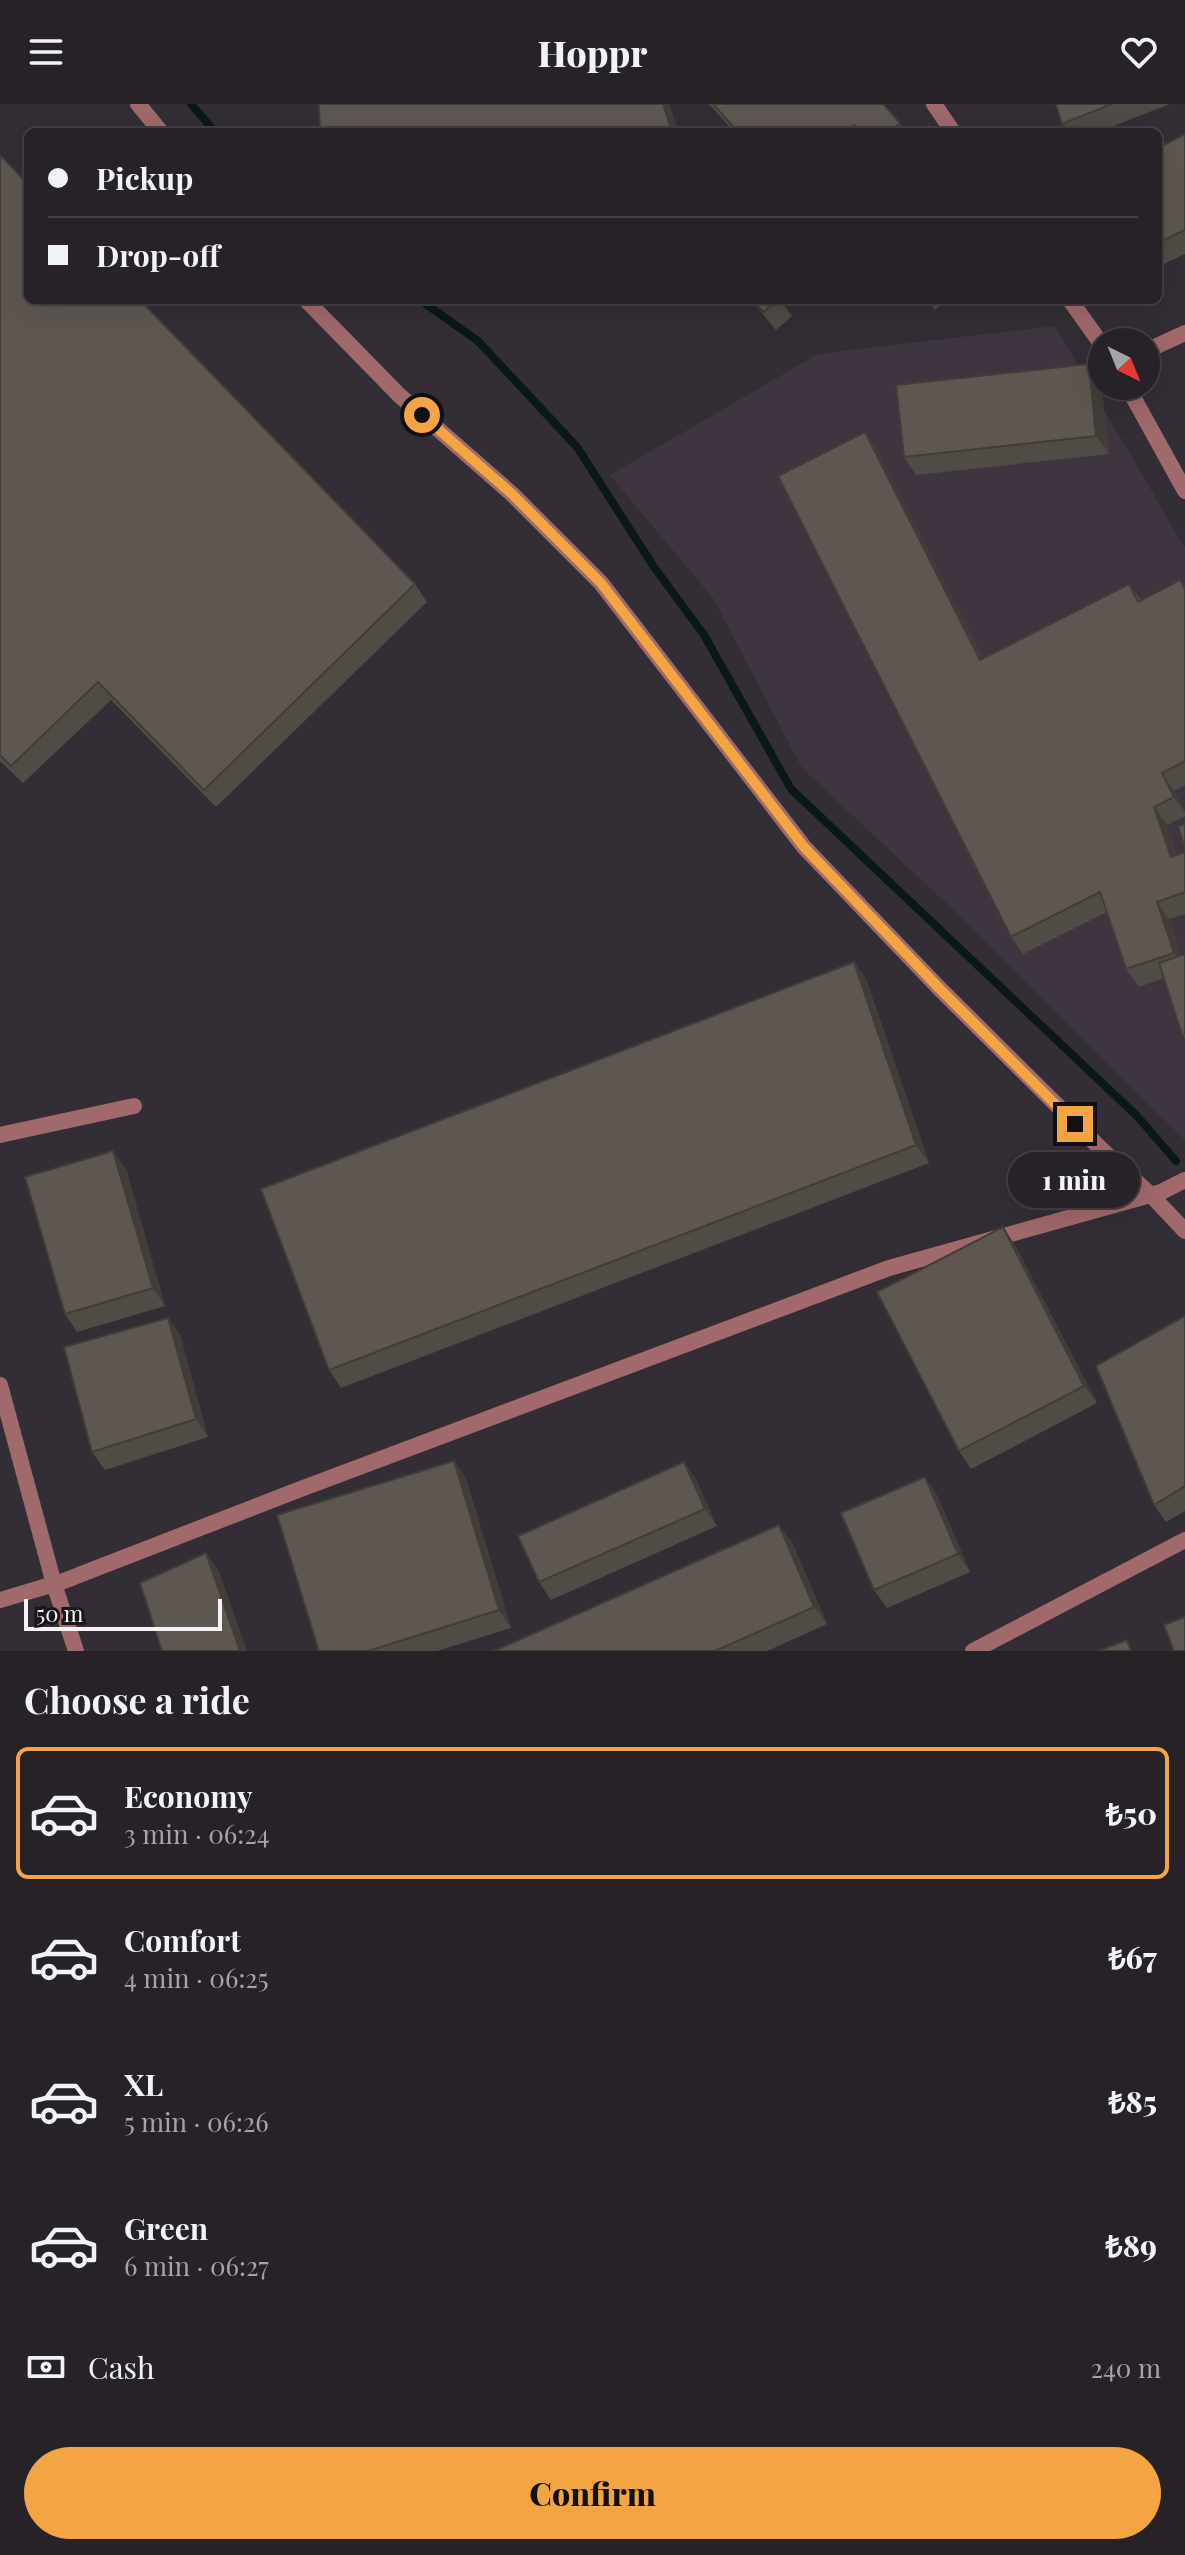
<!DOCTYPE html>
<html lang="en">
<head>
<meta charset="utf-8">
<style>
	:root { --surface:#262228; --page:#2e2a30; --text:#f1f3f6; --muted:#a4a4a8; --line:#423f45; --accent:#f2a542 }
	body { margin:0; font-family:"Playfair Display",serif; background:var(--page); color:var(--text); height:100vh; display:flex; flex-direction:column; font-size:30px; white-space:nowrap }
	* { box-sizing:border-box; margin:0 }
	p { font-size:26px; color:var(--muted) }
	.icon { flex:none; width:44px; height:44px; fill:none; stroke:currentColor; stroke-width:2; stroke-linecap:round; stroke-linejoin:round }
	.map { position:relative; height:1547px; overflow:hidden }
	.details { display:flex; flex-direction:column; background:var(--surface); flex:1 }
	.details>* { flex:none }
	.hud { position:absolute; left:24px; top:24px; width:1138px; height:176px; border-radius:12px; box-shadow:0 8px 32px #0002,0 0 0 2px var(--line); display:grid; align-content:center; height:176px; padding:0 24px; background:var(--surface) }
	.needle { width:52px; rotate:137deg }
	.controls { position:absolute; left:1088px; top:224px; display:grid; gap:16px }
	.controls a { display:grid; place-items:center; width:72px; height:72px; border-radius:50%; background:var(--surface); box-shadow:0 8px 32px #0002,0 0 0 2px var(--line); font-size:40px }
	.scale { position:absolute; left:24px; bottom:20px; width:198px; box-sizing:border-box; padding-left:8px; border:4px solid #f5f2f6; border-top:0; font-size:22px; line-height:28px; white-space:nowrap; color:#f5f2f6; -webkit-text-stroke:6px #19171a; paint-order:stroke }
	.end { position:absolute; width:36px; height:36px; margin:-18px; border:10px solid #f2a542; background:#111; box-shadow:0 0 0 4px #111 }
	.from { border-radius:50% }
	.bubble { position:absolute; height:56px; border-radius:28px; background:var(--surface); box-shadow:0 8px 32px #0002,0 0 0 2px var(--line); font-size:26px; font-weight:800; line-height:56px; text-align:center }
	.hud b { display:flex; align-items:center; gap:28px; height:76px; font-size:30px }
	.hud b+b { border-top:2px solid var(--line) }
	.hud i { width:20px; height:20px; background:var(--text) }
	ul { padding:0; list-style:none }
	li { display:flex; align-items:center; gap:24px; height:132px; margin:0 16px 12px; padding:0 8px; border:4px solid transparent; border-radius:12px }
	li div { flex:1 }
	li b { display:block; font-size:30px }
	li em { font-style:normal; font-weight:800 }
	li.on { border-color:var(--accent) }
	li>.icon { width:72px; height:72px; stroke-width:1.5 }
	h2 { padding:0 24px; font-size:36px; line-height:96px }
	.pay { display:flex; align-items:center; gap:20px; height:88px; padding:0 24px; font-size:30px }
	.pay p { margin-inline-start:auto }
	.cta { display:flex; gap:16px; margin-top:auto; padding:16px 24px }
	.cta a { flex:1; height:92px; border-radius:48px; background:var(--accent); color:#111; font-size:32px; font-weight:800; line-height:92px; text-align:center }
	header { display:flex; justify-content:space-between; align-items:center; height:104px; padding:0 24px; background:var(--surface); font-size:36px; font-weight:800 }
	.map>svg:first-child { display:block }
	.built { fill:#3e3541 }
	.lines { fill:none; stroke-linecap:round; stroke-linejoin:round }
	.stream { stroke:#0a181a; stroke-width:8 }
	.street { stroke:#a0696c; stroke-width:16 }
	.wall { fill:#514b46 }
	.shaded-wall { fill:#423d39 }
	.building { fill:#5e5751; stroke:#423d39; stroke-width:2 }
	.route { stroke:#f2a542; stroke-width:10 }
</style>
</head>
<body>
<header><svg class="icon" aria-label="menu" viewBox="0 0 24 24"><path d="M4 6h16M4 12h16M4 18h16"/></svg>Hoppr<svg class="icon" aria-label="heart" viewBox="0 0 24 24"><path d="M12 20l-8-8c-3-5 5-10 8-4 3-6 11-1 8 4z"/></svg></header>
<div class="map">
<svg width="1185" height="1547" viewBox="0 0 1185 1547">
	<rect width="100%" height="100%" fill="#332e35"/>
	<!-- built -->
	<path class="built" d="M1055,222L1185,444V1036L946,799L802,664L713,494L610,371L818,250Z"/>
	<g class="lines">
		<!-- stream -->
		<path class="stream" d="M191,0L215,28
			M420,196L478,237L577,343L654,463L704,531L791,685L1137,1012L1176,1057"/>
		<!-- street -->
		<path class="street" d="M138,0L161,28
			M934,0L953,28
			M306,196L399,291L512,390L601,479L804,743L939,884L1098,1042L1151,1091L1185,1127
			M1070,196L1102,241
			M1146,247L1185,229
			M1127,282L1185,387
			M0,1031L134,1002
			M0,1281L54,1480L76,1547
			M0,1496L61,1478L298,1386L889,1164L1161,1088L1185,1076
			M973,1547L1185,1436"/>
	</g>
	<!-- wall -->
	<path class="wall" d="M709,0H883L907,28H734Z
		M1056,0H1170L1098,28H1068L1062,20Z
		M1185,30V150L1158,163V44Z
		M0,51L415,480L427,498L216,703L111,596L23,679L0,657Z
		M751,196H780L792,212L776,226Z
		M928,196H947L935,206Z
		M1101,278L1109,350L916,371L904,353Z
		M865,328L877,346L983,554L1129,480L1141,496L1180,476L1185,483V681L1174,687L1185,708V712L1167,721L1177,751L1185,748V810L1169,815L1181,852L1185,850V934L1182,931L1164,874L1139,883L1126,865L1107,808L1023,850L1011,833Z
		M854,858L866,875L929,1059L341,1284L329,1266Z
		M126,1065L165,1202L77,1228L65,1210Z
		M1003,1123L1015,1141L1097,1299L971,1365L959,1347Z
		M1185,1212V1407L1166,1418L1154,1401Z
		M168,1214L180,1231L208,1333L105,1366L92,1348Z
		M454,1357L466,1375L511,1524L437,1547H319Z
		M684,1358L696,1376L717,1422L551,1496L539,1478Z
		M937,1391L970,1468L887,1504L874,1486Z
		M779,1421L792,1438L827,1520L767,1547H494Z"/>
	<!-- shaded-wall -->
	<path class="shaded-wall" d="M663,0H669L679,28H672Z
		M1089,260L1101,278L1109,350L1096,332Z
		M865,328L877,346L993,573L980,556Z
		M1162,669L1174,687L1185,708L1174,693Z
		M1154,703L1167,721L1183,771L1171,753Z
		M1157,798L1169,815L1185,865L1174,849Z
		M854,858L866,875L929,1059L916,1041Z
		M113,1047L126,1065L165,1202L153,1184Z
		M1003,1123L1015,1141L1097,1299L1084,1282Z
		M168,1214L180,1231L208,1333L196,1315Z
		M454,1357L466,1375L511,1524L499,1506Z
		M684,1358L696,1376L717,1422L705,1405Z
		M925,1373L937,1391L970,1468L958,1450Z
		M779,1421L792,1438L827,1520L814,1503Z
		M206,1449L219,1467L247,1547H240Z"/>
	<!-- building -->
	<path class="building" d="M319,0H663L672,28H320Z
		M713,0H883L900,19L891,28H861L854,21L846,28H738Z
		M1056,0H1112L1062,20Z
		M1185,30V126L1158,139V44Z
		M0,51L28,80V196H140L415,480L204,686L98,578L11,662L0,651Z
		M753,196H778L763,208Z
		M1089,260L1096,332L904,353L896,281Z
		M865,328L980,556L1129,480L1138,498L1180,476L1185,485V657L1162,669L1174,693L1154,703L1171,753L1185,748V788L1157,798L1174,849L1126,865L1100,788L1011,833L778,372Z
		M1185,720V745L1178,722Z
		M1185,850V930L1182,931L1159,859Z
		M854,858L916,1041L329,1266L261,1085Z
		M113,1047L153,1184L65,1210L25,1073Z
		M1003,1123L1084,1282L959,1347L877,1188Z
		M1185,1212V1382L1154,1401L1096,1262Z
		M168,1214L196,1315L92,1348L64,1243Z
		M454,1357L499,1506L368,1547H319L277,1411Z
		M684,1358L705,1405L539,1478L518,1432Z
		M925,1373L958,1450L874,1486L841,1409Z
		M779,1421L814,1503L715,1547H494Z
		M206,1449L240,1547H162L140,1479Z
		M1185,1513V1547H1174L1164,1521Z
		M1127,1536L1131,1547H1098Z"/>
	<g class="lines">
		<!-- route -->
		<path class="route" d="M422,311L512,390L601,479L804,743L939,884L1075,1020"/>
	</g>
</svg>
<div class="controls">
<a><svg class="needle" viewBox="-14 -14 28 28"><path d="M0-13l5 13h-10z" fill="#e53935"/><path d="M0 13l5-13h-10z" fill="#a4a4a8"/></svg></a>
</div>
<div class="scale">50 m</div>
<i class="end from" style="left:422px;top:311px"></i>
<i class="end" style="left:1075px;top:1020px"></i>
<div class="bubble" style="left:1008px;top:1048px;width:132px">1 min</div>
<div class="hud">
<b><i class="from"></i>Pickup</b>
<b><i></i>Drop-off</b>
</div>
</div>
<section class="details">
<h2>Choose a ride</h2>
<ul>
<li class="on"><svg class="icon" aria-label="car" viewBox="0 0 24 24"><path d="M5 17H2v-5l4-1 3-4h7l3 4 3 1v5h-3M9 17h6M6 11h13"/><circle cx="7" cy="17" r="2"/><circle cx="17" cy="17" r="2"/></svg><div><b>Economy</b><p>3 min · 06:24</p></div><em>₺50</em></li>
<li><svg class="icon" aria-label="car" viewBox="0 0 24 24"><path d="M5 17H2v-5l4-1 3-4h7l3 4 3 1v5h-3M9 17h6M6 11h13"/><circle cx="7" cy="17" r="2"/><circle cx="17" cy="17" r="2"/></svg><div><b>Comfort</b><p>4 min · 06:25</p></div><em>₺67</em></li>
<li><svg class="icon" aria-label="car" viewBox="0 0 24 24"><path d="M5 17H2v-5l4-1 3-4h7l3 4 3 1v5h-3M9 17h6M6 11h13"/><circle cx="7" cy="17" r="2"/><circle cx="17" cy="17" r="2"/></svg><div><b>XL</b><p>5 min · 06:26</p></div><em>₺85</em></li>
<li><svg class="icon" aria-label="car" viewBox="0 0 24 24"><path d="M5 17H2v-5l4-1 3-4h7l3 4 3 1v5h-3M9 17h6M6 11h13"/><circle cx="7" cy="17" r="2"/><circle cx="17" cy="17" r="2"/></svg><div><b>Green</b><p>6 min · 06:27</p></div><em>₺89</em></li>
</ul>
<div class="pay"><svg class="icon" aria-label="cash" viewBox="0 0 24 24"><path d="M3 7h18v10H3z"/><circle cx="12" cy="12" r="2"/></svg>Cash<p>240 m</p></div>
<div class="cta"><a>Confirm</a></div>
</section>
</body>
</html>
